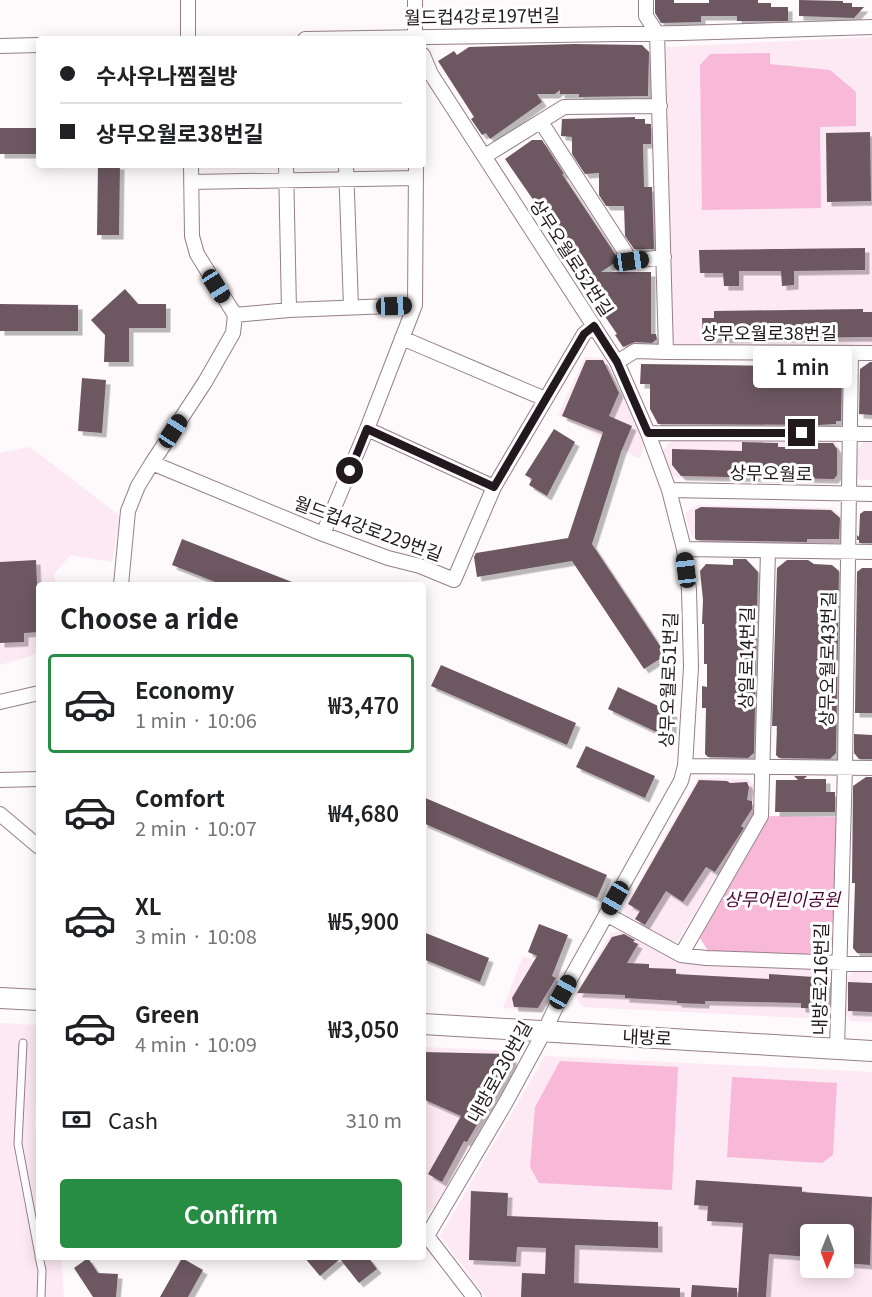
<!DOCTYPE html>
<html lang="en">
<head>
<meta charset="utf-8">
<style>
	:root { --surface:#fff; --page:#f2f2f2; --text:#202124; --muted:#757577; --line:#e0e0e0; --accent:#268d43 }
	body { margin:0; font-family:Georgia,"Noto Sans KR",serif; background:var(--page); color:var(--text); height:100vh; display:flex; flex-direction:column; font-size:22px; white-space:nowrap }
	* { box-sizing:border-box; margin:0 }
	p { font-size:20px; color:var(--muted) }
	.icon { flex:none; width:33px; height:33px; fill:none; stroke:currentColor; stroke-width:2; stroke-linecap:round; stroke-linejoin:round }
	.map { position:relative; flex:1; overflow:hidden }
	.drawer { position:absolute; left:36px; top:582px; width:390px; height:678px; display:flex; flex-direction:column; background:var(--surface); border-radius:6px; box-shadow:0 3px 15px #0003 }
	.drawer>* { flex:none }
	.hud { position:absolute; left:36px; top:36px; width:390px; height:132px; border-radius:6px; box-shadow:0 3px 15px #0003; display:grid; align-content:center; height:132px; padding:0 24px; background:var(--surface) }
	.needle { width:39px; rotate:181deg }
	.buttons { position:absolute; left:800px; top:1224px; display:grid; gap:12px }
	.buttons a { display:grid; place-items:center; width:54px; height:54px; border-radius:6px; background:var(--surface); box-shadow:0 3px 15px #0003; font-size:30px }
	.end { position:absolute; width:27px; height:27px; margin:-14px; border:8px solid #22191e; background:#fff; box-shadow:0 0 0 3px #fff }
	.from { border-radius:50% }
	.bubble { position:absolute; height:42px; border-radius:6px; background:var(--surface); box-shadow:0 3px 15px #0003; font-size:20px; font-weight:600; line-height:42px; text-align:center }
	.car { position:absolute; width:18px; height:36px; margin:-18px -9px; border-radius:8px; box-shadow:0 0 4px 2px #0007; background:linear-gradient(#222 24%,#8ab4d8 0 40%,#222 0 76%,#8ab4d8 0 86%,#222 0) }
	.hud b { display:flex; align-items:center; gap:21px; height:57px; font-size:22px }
	.hud b+b { border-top:2px solid var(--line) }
	.hud i { width:15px; height:15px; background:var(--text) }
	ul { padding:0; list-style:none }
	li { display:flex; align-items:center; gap:18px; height:99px; margin:0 12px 9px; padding:0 12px; border:3px solid transparent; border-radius:6px }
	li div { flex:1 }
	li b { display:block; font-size:22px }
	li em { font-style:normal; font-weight:600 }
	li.selected { border-color:var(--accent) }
	li>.icon { width:54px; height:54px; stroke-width:1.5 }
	h2 { padding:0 24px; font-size:27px; line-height:72px }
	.pay { display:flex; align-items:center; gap:15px; height:66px; padding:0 24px; font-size:22px }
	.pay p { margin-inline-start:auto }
	.primary-button { display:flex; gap:12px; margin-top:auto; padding:12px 24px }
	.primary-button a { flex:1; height:69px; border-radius:6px; background:var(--accent); color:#fff; font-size:24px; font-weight:600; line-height:69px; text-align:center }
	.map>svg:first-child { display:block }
	.built { fill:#fde9f3; fill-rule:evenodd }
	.green { fill:#f8b9d9 }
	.building { fill:#6d5862; filter:url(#shadow) }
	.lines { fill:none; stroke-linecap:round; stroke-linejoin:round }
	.lane-casing { stroke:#957f8a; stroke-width:9 }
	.street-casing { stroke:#957f8a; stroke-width:16 }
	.secondary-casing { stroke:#957f8a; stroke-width:22 }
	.lane { stroke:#fff; stroke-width:7 }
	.street { stroke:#fff; stroke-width:14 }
	.secondary { stroke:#fff; stroke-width:20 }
	.route { stroke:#22191e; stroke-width:8 }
	.labels { text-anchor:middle; stroke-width:6; stroke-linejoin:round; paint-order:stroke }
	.street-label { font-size:18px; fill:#22191e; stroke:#fff }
	.park-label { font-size:18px; font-style:italic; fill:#4f0436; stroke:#fff }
</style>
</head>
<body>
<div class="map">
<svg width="872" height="1297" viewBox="0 0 872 1297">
	<defs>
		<filter id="shadow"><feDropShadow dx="4.5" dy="4.5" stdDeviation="0" flood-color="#0004"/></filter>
	</defs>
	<rect width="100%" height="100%" fill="#fef9fb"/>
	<!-- built -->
	<path class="built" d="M872,37V347L679,348L673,341L666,47Z
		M585,357L604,358L645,441L640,459L558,415Z
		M672,440L835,442L840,448L839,476L834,481L679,478L671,474L665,461L663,450Z
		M864,441H872V480H860L855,475L856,450Z
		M30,447L120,516L112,562L71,555L54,574L56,585H39V651L25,658L0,665V453Z
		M696,505L832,508L841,516L840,542L835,546L698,543L692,536L686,518V512Z
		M698,778L748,779L756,788L755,813L678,941L673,942L626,916L624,908Z
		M621,931L681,963L824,968L831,978L830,1014L823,1019L582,1007L575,995L611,933Z
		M523,956L562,971L541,1011L503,1008Z
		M853,972H872V1022L851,1021L846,1014V979Z
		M0,1023L39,1025L35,1126L39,1143V1257H61L64,1297H0Z
		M423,1047L510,1051L515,1055L517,1062L434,1208L423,1216Z
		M545,1056L872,1072V1297H486L440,1236ZM810,1234H843V1268H810Z"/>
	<!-- green -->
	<path class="green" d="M770,53V64L830,70L856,92V126L820,127L821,208L702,210L700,65L710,54Z
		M770,816L836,817L832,947L825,955L708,951L700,938Z
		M560,1061L678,1067L672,1190L539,1183L530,1167L535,1107Z
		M732,1077L837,1083L833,1155L822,1163L727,1157Z"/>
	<!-- building -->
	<path class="building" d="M655,0H674V3H709V0H758V3H771V7H788V21H737V16H701V22L661,23L655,13Z
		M799,0L843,1V3H852V7H864L854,18L799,16Z
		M574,44L642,45L649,52L648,96L579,97V94H560V90L555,94H537L542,102L490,139L486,133L482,135L471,119L474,117L438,61L454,51L457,55L469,47Z
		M635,117V119H645V124H651V144H643L644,187H652L654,249H634L625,236L624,206H606L599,195V173L585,174L572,154V137L561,136L562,119Z
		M0,128H39V154H0Z
		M870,132L871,201L827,202L826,133Z
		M532,140H542L564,174H562L619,260L601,272H651V334H656L657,339L652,343L635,342L623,347L615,335L617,334L583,284L581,286L554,243L557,241L540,216L543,214L505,159Z
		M98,165H120L119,235H97Z
		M865,248V270L794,271V285L782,286L781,271H739V286H724L723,273H700L699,250Z
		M125,289L138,304H166V328H129V362H104L105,335L91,320Z
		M0,304L78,305V331H0Z
		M863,309V312H872V337L703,339L702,318H714V311Z
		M586,360H603L619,393L609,416L632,426L621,452L592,544L666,655L644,669L572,561L477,577L474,557L476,553L568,538L603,432L562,416Z
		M870,362H872V415L859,414L860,369Z
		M641,364L779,366H787V364H833L842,372L841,421H836V424L819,425L658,424L650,409V384H640Z
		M82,378L106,380L102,433L78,431Z
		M554,429L575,442L547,496L529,485L532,479L525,475Z
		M742,442L778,443V447H810V443H833L837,449V475L834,479L681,476L672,465V449L742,451Z
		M701,507L831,510L840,518L839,539H807V542L696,540L695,538V510Z
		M864,511H872V543H859V540H857V535L859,537L860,514Z
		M182,539L297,584V585H223L172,565Z
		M733,559H746L758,572L754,753L748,758L708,757L705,754L706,708H702V686L707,687V664H704V624H702L703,600L700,571L706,564L733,565Z
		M36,560L39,632L24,633V642L0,643V562Z
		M787,560H808L814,564L832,565L839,571L836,753L830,759L779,758L776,755L777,726H772L777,568Z
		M862,568H872V713H855L857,572Z
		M441,665L576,723L567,745L431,686Z
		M618,687L673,713L671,739L608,709Z
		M854,734L872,735V759H859L854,753Z
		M586,746L655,776L645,798L576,767Z
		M794,776H807L804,779H826V792H835V812H775L776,780H798Z
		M866,777H872V953H857L853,948L855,883H852L853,786Z
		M699,780L727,781L730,783L747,782L749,787L747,800L752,801V809L741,826L744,828L742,831L715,872L706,867L683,902L666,891L645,925L635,919L640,911L628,904Z
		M423,797L607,875L597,898L423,823Z
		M539,924L568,935L552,976L556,978L538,1008L514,1007L512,998L537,956L528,952Z
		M423,932L489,958L480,982L423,959Z
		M624,934L635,940L633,942L638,944L627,963L649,964V968L676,969V974L769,979V974L829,978V1009L801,1008V1003L705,1001V1004L677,1003V1001L625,998V995L577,993L612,937Z
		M848,982L872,983V1012L848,1011Z
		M423,1052L509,1054L512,1058V1064L467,1142L464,1141L442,1182L428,1174L461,1116L423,1099Z
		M696,1180L802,1187V1192L872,1197L870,1265L843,1263V1234H810V1257L769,1254L766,1297H738L743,1223L707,1221L708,1206L694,1205Z
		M471,1191L508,1193L507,1216L658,1222V1248L575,1245L574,1283L680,1288V1297H521L522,1273L545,1274L546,1248L517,1247L516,1262L469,1260Z
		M304,1257H368L377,1269L359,1283L340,1259L320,1276Z
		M88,1258L98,1273L118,1274L116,1297H93L74,1268Z
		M182,1258L203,1270L188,1297H160Z
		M692,1285L737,1288V1297H691Z"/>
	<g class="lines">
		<defs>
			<path id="lane" d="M23,1043L18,1144L39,1255
				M39,1257L42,1270L41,1297"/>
			<path id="street" d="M188,0V39
				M415,0V39
				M646,0V16L657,33L666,352L872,353
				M305,39L682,33L872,27
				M0,46L39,45
				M423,55L431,74L617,362L648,433L669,490L684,549L689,590L691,667L685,766L681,781L563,992L544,1032L506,1102L427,1236
				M541,122L631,261L664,257
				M485,156L564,107L660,106
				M286,165L289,310
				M346,165L351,307
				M191,182L416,178
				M235,315L289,310L415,305
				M402,338L545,399
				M617,362L635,351L666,352
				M367,429L494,487
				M648,433L872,434
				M152,463L205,382L233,333L235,315L197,254L192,236L191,165
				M669,490L872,494
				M323,534L367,429L415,305L416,165
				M684,549L872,552
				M121,585L128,511L138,486L152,463L323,534L388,558L420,566L454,580L494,487L584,334L594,326
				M0,702L39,693
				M685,766L872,768
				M0,780L39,779
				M0,814L39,847
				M606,914L681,955L706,958L872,964
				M681,955L761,816L768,551
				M837,1049L845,767L851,353
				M423,1233L427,1236L474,1297"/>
			<path id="secondary" d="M0,998L39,1000
				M423,1024L872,1051"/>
		</defs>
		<!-- lane casing -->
		<use href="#lane" class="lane-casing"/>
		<!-- street casing -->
		<use href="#street" class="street-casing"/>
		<!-- secondary casing -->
		<use href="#secondary" class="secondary-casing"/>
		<!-- lane -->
		<use href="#lane" class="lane"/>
		<!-- street -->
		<use href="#street" class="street"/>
		<!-- secondary -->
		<use href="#secondary" class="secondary"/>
	</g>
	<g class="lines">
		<!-- route -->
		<path class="route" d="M350,471L367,429L494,487L584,334L594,326L617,362L648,433H802"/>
	</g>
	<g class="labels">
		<!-- street labels -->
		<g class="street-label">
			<text transform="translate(482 17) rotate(-1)" y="6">월드컵4강로197번길</text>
			<text transform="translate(571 258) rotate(57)" y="6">상무오월로52번길</text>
			<text x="769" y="340">상무오월로38번길</text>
			<text transform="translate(771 474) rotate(1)" y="6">상무오월로</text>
			<text transform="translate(368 529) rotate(20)" y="6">월드컵4강로229번길</text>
			<text transform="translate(747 658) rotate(-89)" y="6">상일로14번길</text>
			<text transform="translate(828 659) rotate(-89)" y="6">상무오월로43번길</text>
			<text transform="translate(669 680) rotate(-88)" y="6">상무오월로51번길</text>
			<text transform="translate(821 979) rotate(-89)" y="6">내방로216번길</text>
			<text transform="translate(647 1038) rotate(3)" y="6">내방로</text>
			<text transform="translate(500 1072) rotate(-61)" y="6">내방로230번길</text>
		</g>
		<!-- park labels -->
		<g class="park-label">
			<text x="782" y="906">상무어린이공원</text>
		</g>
	</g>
</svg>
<div class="buttons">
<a><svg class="needle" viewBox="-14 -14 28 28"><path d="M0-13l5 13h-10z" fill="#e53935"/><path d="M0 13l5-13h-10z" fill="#757577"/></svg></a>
</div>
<i class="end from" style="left:350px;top:471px"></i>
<i class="end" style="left:802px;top:433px"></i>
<div class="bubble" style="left:753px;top:346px;width:99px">1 min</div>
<i class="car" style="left:631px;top:261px;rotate:82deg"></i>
<i class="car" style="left:216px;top:286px;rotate:148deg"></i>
<i class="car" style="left:394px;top:306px;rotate:88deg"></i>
<i class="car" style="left:173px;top:431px;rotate:33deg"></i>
<i class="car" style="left:686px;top:570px;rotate:353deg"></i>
<i class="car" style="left:615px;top:898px;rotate:210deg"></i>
<i class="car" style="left:563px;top:992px;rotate:29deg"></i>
<div class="hud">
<b><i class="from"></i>수사우나찜질방</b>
<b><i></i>상무오월로38번길</b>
</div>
<section class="drawer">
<h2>Choose a ride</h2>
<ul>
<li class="selected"><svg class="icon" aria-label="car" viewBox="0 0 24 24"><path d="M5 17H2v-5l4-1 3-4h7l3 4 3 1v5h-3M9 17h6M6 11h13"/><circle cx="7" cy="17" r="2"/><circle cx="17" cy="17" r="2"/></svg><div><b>Economy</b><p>1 min · 10:06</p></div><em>₩3,470</em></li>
<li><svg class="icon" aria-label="car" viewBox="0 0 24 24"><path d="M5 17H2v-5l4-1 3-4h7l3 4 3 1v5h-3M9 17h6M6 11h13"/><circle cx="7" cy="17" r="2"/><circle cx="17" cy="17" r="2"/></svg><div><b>Comfort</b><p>2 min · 10:07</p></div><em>₩4,680</em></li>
<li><svg class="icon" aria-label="car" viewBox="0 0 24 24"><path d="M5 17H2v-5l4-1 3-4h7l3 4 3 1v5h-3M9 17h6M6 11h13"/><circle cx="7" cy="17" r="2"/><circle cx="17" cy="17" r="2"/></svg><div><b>XL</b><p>3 min · 10:08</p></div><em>₩5,900</em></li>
<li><svg class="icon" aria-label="car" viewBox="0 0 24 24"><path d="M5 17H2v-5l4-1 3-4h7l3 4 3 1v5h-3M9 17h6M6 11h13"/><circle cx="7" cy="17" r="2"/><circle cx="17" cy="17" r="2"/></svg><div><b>Green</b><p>4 min · 10:09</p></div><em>₩3,050</em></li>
</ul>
<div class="pay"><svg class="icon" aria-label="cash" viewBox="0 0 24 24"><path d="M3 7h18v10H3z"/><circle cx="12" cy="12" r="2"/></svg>Cash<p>310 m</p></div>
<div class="primary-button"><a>Confirm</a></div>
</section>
</div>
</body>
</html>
